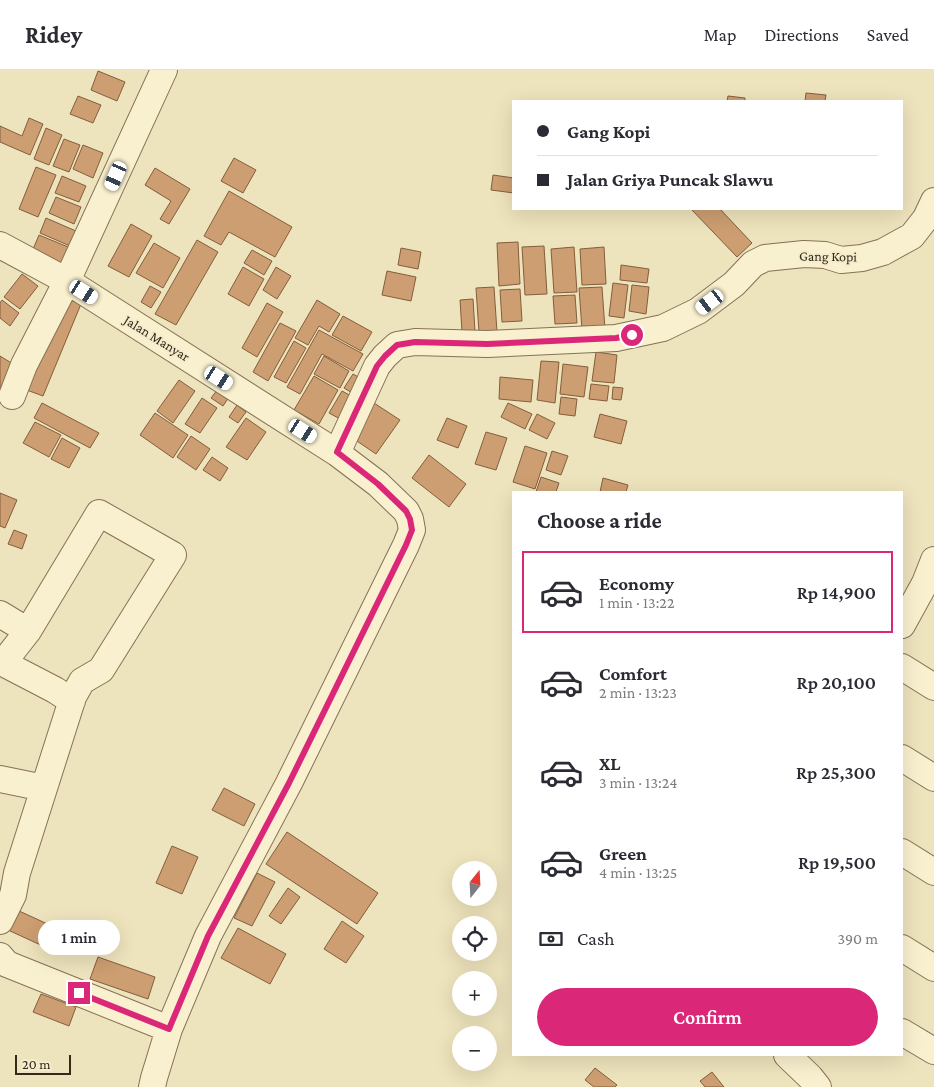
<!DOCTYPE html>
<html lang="en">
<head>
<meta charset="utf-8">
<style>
	:root { --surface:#fff; --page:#f2f2f3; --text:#2b2b33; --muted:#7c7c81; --line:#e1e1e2; --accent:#db2777 }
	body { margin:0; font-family:"Crimson Pro",serif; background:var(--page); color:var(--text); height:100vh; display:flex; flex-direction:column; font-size:19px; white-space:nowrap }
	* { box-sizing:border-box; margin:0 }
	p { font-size:16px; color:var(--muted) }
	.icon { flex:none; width:28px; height:28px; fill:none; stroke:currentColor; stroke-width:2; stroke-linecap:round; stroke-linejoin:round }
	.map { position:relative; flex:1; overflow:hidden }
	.sheet { position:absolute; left:512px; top:421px; width:391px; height:565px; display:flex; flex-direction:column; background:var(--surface); border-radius:0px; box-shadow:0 5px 20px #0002 }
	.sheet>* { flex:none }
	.guide { position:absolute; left:512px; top:30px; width:391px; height:110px; border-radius:0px; box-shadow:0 5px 20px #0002; display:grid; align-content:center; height:110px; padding:0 25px; background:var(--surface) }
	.needle { width:32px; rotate:18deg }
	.controls { position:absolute; left:452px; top:791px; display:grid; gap:10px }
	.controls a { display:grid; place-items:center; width:45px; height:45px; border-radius:50%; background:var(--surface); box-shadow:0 5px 20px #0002; font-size:25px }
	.scale { position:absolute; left:15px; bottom:12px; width:56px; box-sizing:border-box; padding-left:5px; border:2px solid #34291b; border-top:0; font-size:14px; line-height:18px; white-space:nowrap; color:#34291b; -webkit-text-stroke:4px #f5eccb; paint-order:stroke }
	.end { position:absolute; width:22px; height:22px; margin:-11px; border:6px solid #db2777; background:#fff; box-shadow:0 0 0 2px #fff }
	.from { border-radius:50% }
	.bubble { position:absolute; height:35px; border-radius:18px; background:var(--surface); box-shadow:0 5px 20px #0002; font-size:16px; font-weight:600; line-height:35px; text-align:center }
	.car { position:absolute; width:15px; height:30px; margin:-15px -8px; border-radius:6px; box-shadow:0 0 4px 1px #0007; background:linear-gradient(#fff 24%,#345 0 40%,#fff 0 76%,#345 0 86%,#fff 0) }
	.guide b { display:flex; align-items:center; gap:18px; height:48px; font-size:19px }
	.guide b+b { border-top:1px solid var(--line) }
	.guide i { width:12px; height:12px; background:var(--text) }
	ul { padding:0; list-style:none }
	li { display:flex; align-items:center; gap:15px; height:82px; margin:0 10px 8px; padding:0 15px; border:2px solid transparent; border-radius:0px }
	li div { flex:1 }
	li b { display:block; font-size:19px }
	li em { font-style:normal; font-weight:600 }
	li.active { border-color:var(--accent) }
	li>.icon { width:45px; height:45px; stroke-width:1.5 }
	h2 { padding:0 25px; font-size:22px; line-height:60px }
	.pay { display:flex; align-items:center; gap:12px; height:55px; padding:0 25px; font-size:19px }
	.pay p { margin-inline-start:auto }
	.button { display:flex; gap:10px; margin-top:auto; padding:10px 25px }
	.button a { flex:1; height:58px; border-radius:30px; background:var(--accent); color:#fff; font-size:20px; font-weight:600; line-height:58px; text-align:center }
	header { display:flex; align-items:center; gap:30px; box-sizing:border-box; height:70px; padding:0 25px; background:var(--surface); border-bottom:1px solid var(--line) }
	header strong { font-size:24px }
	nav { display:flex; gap:28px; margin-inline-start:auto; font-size:18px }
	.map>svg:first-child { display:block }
	.building { fill:#cc9e71; stroke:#845e3c }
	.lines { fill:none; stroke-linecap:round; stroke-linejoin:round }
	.minor-casing { stroke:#857256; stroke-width:28 }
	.minor { stroke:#f9f0cf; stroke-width:26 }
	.route { stroke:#db2777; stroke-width:6 }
	.labels { text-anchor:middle; stroke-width:4; stroke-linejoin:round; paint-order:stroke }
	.street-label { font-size:14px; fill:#34291b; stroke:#f5eccb }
</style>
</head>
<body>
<header>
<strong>Ridey</strong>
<nav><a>Map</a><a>Directions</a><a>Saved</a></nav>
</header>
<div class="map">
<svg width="934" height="1017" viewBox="0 0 934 1017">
	<rect width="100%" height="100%" fill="#ede3bc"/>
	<!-- building -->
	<path class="building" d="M98,1L125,12L117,31L91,20Z
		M806,23L826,25L825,31H805Z
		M78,26L101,35L93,53L70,44Z
		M728,26L745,28V31H727Z
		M29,48L43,54L30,85L0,72V56L22,66Z
		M46,58L62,65L49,95L34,89Z
		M64,69L80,75L69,102L53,96Z
		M83,75L103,83L93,108L73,99Z
		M234,88L256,100L243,123L221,111Z
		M36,97L56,105L38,147L19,139Z
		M155,98L190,119L169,154L160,149L171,131L145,115Z
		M493,105L514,108V123L491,120Z
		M62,106L86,116L79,132L55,123Z
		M229,121L292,157L275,187L229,162L221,175L204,166Z
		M56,127L81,137L74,154L49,143Z
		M691,139H720L752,173L737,187Z
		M46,148L76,161L70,176L40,163Z
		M131,154L152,166L129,207L108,196Z
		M39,165L73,179L66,198L31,184Z
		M197,170L218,182L176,255L155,244Z
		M518,172L520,214L499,216L497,173Z
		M154,173L180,188L163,218L136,203Z
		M544,176L547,224L525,225L522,177Z
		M574,177L577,222L554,223L551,179Z
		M604,177L606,214L582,215L580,179Z
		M401,178L421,182L418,199L398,195Z
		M252,180L272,191L264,205L244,193Z
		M621,195L649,199L647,213L620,210Z
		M243,197L264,209L249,236L228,224Z
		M276,197L291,206L277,229L263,220Z
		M387,201L416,207L411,231L382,225Z
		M22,204L38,216L20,239L4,227Z
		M613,213L628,215L624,248L609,246Z
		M632,215L649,217L646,244L629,241Z
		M150,216L161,222L151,238L141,232Z
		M494,217L497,262L479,263L476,218Z
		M602,217L605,259L582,260L579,218Z
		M520,219L522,251L502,252L500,220Z
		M575,225L577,253L555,254L553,226Z
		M62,227L81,234L43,326L24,319Z
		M473,229L475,261L462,262L460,230Z
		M2,230L19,243L10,256L0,248V233Z
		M317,230L340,244L329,262L319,256L308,275L295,268Z
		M267,233L283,242L257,287L242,278Z
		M343,246L372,262L361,281L332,265Z
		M280,253L296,261L268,311L253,302Z
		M319,260L363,284L353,301L322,284L300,324L287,317Z
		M294,271L306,278L286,313L274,307Z
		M596,282L617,285L614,313L592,311Z
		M0,286L18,297L0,326Z
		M324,286L349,301L340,318L314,304Z
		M541,291L559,292L555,333L537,330Z
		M563,294L588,297L584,327L560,324Z
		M353,304L367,312L359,327L344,318Z
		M314,306L338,320L319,354L294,340Z
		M500,307L533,310L531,332L499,329Z
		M179,310L195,321L173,353L157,341Z
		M591,314L609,316L607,331L589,329Z
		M613,317L623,318L621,330L612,329Z
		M218,319L229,327L223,336L211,328Z
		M342,321L355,328L342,350L329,343Z
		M561,327L577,329L575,346L559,344Z
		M202,328L217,338L200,363L185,354Z
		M42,333L99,363L90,378L34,348Z
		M374,333L400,350L376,384L351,367Z
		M508,333L532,344L525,359L501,347Z
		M237,335L246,342L238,353L229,347Z
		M155,343L188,365L173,388L140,365Z
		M537,344L555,353L547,369L529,360Z
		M600,344L627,351L621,374L594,367Z
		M246,348L266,362L247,390L226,377Z
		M447,348L467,356L458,378L437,370Z
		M35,352L61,365L49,387L23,373Z
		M486,362L507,368L496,400L475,394Z
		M191,366L210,379L196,400L177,387Z
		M62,368L80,378L69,398L51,389Z
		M525,376L547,383L535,419L513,412Z
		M552,381L568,386L561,405L546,400Z
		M429,385L466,414L449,437L412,408Z
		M212,387L228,398L220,411L203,400Z
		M541,407L559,413L556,422H536Z
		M603,408L628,415L626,422H600Z
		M0,423L17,430L5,458L0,456Z
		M14,460L27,465L22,479L8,474Z
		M224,718L255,734L244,756L212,740Z
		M287,762L378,823L357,854L266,794Z
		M172,776L198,787L182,824L156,813Z
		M257,803L275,812L252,856L234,848Z
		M288,818L300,827L281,854L269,846Z
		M17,840L54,857L45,877L8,860Z
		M342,851L364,866L346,893L324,879Z
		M238,858L286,884L270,914L221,888Z
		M98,887L155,907L148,929L90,909Z
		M41,924L76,937L69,956L33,942Z
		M595,998L617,1015L615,1017H594L585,1010Z
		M712,1002L724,1017H705L700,1011Z"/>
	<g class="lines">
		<defs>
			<path id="minor" d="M0,175L67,211L337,383L378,414L406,441L410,449L412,460L406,475L289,713L208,866L169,959L154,1008L152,1017
				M12,326L24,295L67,211L164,0
				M337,383L377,296L385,286L397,275L415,272L487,274L616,268L663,258L698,241L734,214L753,194L765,188L804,184L825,185L841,190L862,188L883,182L912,166L926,148L934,131
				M0,544L28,561
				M902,555L925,513L934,490
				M902,597L934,617
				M902,688L934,708
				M0,709L44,718
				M902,782L934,802
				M0,851L13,825L17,803L73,627L82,611L101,600L173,485L99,443L28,561L3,593L55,620L72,631
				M902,878L934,898
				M0,886L7,894L169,959
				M902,962L934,981
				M787,985L810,1007L818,1017"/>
		</defs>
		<!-- minor casing -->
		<use href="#minor" class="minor-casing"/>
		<!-- minor -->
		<use href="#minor" class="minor"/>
	</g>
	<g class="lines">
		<!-- route -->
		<path class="route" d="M79,923L169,959L208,866L289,713L406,475L412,460L410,449L406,441L378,414L337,382L377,296L385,286L397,275L415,272L487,274L616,268L632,265"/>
	</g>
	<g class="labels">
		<!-- street labels -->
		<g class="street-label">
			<text transform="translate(828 186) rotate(1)" y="5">Gang Kopi</text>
			<text transform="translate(157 268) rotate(32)" y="5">Jalan Manyar</text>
		</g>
	</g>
</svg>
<div class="controls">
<a><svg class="needle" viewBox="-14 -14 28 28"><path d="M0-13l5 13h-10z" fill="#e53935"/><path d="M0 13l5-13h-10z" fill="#7c7c81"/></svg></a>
<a><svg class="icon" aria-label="locate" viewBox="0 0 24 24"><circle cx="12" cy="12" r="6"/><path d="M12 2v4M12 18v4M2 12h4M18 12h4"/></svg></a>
<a>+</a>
<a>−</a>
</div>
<div class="scale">20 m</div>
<i class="end from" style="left:632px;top:265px"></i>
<i class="end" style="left:79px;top:923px"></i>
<div class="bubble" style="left:38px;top:850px;width:82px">1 min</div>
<i class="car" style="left:116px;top:106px;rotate:204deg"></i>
<i class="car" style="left:84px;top:222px;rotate:122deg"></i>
<i class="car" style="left:710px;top:232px;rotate:233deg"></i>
<i class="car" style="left:219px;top:308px;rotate:122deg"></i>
<i class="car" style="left:303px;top:361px;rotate:122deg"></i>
<div class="guide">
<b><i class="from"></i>Gang Kopi</b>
<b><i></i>Jalan Griya Puncak Slawu</b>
</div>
<section class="sheet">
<h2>Choose a ride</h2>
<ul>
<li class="active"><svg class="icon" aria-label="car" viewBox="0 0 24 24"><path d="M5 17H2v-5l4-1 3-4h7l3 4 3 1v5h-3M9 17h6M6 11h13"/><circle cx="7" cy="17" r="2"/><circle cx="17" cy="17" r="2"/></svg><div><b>Economy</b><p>1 min · 13:22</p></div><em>Rp 14,900</em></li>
<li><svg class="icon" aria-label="car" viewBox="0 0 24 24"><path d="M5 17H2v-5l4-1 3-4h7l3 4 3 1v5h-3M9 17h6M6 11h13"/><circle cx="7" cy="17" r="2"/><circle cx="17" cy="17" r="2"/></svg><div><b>Comfort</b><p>2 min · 13:23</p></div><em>Rp 20,100</em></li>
<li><svg class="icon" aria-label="car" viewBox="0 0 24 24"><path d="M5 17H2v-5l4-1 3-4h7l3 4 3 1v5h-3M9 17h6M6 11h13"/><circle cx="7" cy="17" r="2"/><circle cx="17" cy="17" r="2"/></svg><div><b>XL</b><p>3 min · 13:24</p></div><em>Rp 25,300</em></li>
<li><svg class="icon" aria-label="car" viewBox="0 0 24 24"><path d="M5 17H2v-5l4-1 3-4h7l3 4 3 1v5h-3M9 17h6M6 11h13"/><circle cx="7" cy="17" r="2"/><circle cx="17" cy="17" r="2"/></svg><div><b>Green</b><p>4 min · 13:25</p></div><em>Rp 19,500</em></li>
</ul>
<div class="pay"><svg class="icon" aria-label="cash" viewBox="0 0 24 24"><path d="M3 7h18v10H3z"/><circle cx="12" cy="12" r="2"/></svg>Cash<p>390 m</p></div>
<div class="button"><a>Confirm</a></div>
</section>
</div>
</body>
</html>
